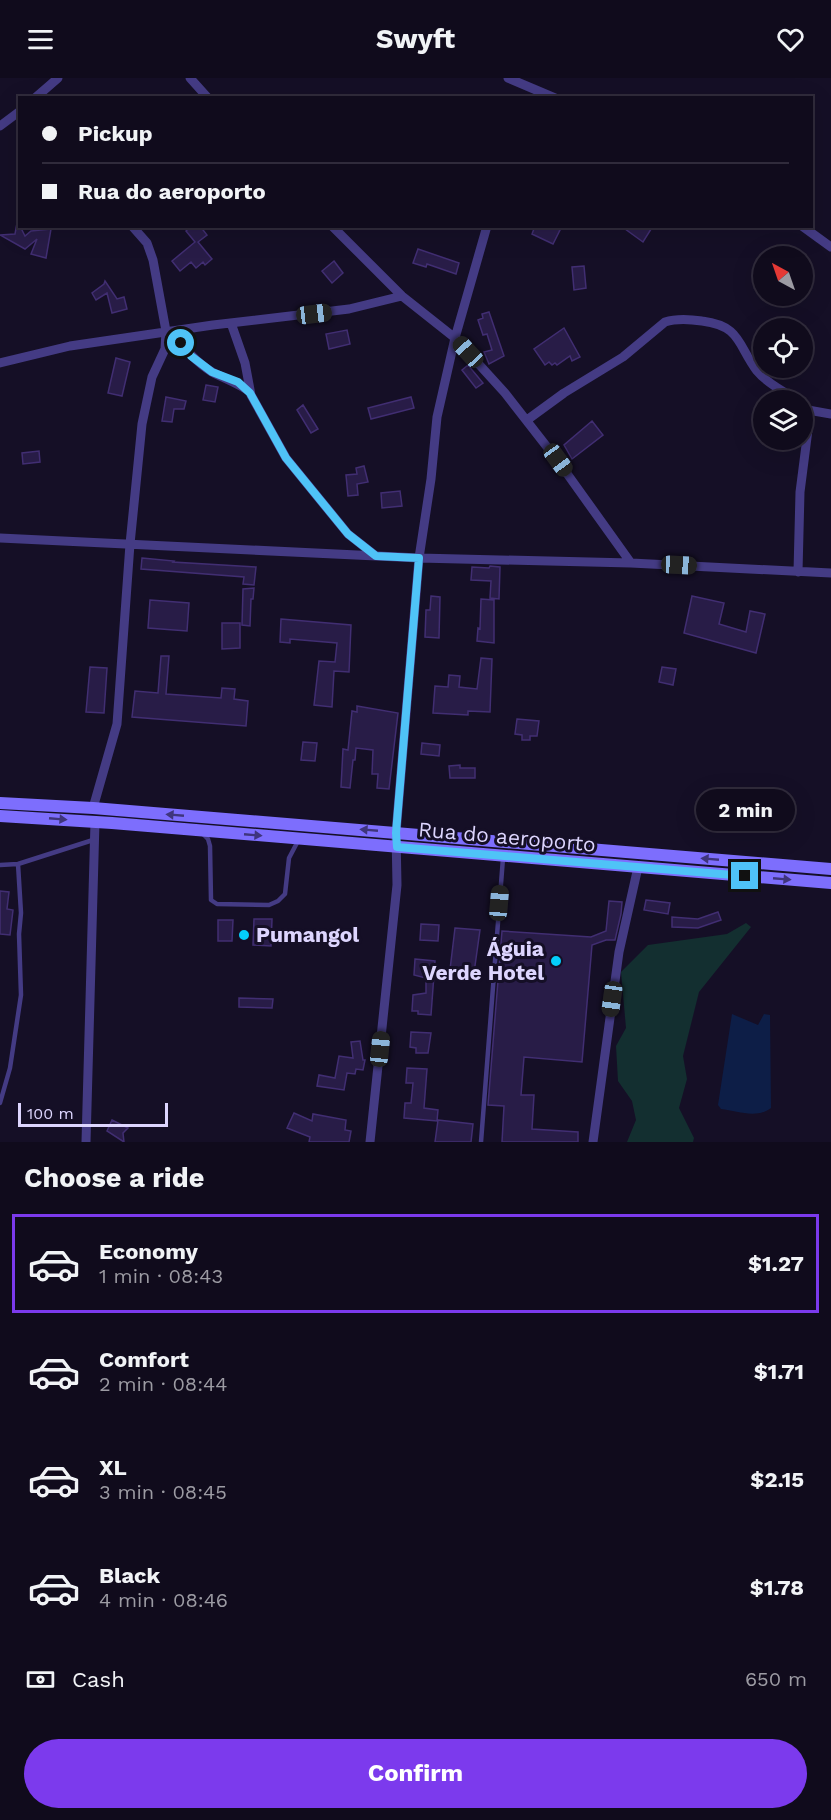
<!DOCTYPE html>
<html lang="en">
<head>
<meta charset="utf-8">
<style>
	:root { --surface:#100b1c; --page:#191425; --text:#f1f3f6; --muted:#9c9ba3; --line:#302b3b; --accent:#7c3aed }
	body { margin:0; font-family:"Work Sans",sans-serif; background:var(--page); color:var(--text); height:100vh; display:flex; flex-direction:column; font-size:22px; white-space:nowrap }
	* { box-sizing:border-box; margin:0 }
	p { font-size:20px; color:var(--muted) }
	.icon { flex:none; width:33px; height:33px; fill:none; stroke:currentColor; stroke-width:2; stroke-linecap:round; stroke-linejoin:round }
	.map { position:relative; height:1064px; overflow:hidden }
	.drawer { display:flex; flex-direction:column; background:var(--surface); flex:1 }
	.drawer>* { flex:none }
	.banner { position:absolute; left:18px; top:18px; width:795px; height:132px; border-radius:0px; box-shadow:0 6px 24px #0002,0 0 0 2px var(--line); display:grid; align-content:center; height:132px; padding:0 24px; background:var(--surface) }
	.needle { width:39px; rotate:320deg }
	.tools { position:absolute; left:753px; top:168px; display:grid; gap:12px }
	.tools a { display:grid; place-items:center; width:60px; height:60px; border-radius:50%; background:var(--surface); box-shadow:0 6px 24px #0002,0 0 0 2px var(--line); font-size:30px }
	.scale { position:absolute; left:18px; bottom:15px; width:150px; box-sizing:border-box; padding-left:6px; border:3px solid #ddd5fe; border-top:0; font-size:16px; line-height:21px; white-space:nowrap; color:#ddd5fe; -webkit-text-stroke:4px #150f26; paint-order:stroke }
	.end { position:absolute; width:27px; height:27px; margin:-14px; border:8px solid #4fc3f7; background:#111; box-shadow:0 0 0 3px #111 }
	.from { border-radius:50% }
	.bubble { position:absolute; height:42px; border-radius:21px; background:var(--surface); box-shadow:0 6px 24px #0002,0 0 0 2px var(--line); font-size:20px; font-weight:700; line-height:42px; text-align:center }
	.car { position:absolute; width:18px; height:36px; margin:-18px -9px; border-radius:8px; box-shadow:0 0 4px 2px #0007; background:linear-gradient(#222 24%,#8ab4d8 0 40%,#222 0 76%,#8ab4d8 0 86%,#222 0) }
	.banner b { display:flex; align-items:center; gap:21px; height:57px; font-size:22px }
	.banner b+b { border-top:2px solid var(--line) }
	.banner i { width:15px; height:15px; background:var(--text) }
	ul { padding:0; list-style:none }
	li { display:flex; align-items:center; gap:18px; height:99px; margin:0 12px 9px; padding:0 12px; border:3px solid transparent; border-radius:0px }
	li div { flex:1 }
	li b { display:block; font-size:22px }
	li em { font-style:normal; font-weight:700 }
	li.on { border-color:var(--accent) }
	li>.icon { width:54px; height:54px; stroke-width:1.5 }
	h2 { padding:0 24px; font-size:27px; line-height:72px }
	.pay { display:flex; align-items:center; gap:15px; height:66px; padding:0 24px; font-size:22px }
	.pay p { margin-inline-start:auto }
	.primary-button { display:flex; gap:12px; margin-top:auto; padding:12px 24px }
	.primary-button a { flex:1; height:69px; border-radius:36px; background:var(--accent); color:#fff; font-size:24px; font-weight:700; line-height:69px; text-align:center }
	header { display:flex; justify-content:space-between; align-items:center; height:78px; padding:0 24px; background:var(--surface); font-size:27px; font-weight:700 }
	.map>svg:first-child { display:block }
	.green { fill:#132f30 }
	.water { fill:#0d1e47 }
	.building { fill:#281c47; stroke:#412e72; stroke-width:1.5 }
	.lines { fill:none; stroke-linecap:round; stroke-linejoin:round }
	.lane { stroke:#443b84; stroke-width:4.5 }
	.street { stroke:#443b84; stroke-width:9 }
	.secondary { stroke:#7d6efd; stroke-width:12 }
	.oneway { fill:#3f357c }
	.route { stroke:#4fc3f7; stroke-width:8 }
	.poi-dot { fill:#04cefb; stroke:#150f26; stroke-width:2 }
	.labels { text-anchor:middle; stroke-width:6; stroke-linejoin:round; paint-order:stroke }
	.street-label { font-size:21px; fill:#ddd5fe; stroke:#150f26 }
	.poi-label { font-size:21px; font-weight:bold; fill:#ddd5fe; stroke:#150f26; text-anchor:start }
</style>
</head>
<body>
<header><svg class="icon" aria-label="menu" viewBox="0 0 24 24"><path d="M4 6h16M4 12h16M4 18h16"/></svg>Swyft<svg class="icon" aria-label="heart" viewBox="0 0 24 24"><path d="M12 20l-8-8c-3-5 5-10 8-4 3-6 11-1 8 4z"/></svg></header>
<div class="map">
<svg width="831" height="1064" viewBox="0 0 831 1064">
	<rect width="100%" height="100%" fill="#150f26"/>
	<!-- green -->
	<path class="green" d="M746,845L751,849L699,914L683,978L687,1001L679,1030L694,1060L693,1064H627L636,1042L632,1023L618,1003L616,968L626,950L621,894L648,867L727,856Z"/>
	<!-- water -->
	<path class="water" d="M732,936L758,947L764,936L770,937L771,1030C756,1041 738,1033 721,1031L718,1027Z"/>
	<!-- building -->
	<path class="building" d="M18,140L20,148L25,158L31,153L51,151L46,180L31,176L37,161L25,171L0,157L15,156Z
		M191,148H200L207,157L198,164L212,181L205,187L203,184L196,190L191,184L180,193L172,183L195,164L186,153Z
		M535,148H552L560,152L553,166L532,156Z
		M621,148H653L643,164Z
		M418,171L459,185L456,196L427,186L426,189L413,185Z
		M334,183L343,195L332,205L322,193Z
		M584,188L586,210L574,212L572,189Z
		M105,203L117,221L124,219L127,231L112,235L107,215L96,222L92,215L104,206Z
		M489,234L504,278L489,286L484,274L492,272L487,256L483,257L478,242L483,240L482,236Z
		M564,250L580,279L572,283L570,278L557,287L555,285L552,287L549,284L545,287L534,271Z
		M347,252L350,266L329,271L326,256Z
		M116,280L130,284L122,318L108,315Z
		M468,287L483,305L476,310L462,292Z
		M206,307L218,309L215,324L203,322Z
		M166,319L186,323L184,331H174L172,344L162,343Z
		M411,319L414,330L371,341L368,330Z
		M303,327L318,351L311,355L297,332Z
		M592,343L603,357L572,381L564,367Z
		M39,373L40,384L23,386L22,375Z
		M364,388L368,404L357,406L358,417L348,418L346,397L357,396L356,390Z
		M400,413L402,428L382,430L381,415Z
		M142,480L174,483L173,484L256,489L254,507L243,506L244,499L141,491Z
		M490,488L500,489L499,521L490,520L491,503L471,502L472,489L489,490Z
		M254,510L253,521H251L250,548L242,547L243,511Z
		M431,518L440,519L439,560L425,559L426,532H430Z
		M692,518L724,525L719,546L746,554L750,533L765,536L756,575L684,555Z
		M481,521L494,522V565L477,563L478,550L480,551Z
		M150,522L189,525L187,553L148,550Z
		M281,541L351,547L349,594L334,593L332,629L314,627L319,583L335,584L337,565L290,561V565L280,564Z
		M222,545H240V570L222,571Z
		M161,578H169L166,616L221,620L222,610L235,611L234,621L248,623L246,648L132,639L135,613L158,615Z
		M481,580L492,581L490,634L468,633V637L433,635L435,608L448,609L449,597L460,598L459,609L477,611Z
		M90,589L107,590L104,635L86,634Z
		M662,589L676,591L673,607L659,604Z
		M357,628L398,635L389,711L377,710L378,696H372L373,672L356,670L355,682H353L350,710L341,709L343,671L348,672L352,633L357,634Z
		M517,641L539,643L537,658H530V662H522V657L515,656Z
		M303,664L317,665L315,683L301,682Z
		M422,665L440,667L439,678L421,676Z
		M460,687V690H475V700H450L449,688Z
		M0,813L9,814L7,831L13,832L10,857L0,856Z
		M646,822L670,825L668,836L644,832Z
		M609,823L622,824L621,836L615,862H606L592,867L582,984L524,979L521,1017H534L532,1051L578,1054V1064H502L504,1028L488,1027L502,853L591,859L606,853Z
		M718,834L721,842L698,850L672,849V839L698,841Z
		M254,841H272L271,868L253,867Z
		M218,842H233L232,863H218Z
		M421,846L439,847L438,863L420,862Z
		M455,850L480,852L473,902L449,900Z
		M415,881L435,883L431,937L418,936V933H412L413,917L426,915V900L414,897Z
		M239,920L273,921L272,930L239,929Z
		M411,954L431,955L428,975H416V970L410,969Z
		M360,963L363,982H365L363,992L356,991L355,996L347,995L344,1012L317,1008L319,997L335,1000L339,978L353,980L351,964Z
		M407,990L427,991L424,1030L438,1032L437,1043L404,1040L405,1025H411L413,1005H406Z
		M294,1035L312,1043L313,1036L346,1042L345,1052L351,1053L349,1064H309L310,1059L287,1050Z
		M112,1042L128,1050L123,1055L124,1064L107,1053Z
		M438,1042L473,1046L471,1064H435Z"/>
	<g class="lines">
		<!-- lane -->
		<path class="lane" d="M202,755L208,761L210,768L211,822L217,826L269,827L278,823L285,816L289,780L298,763
			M0,787L18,786L93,762
			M0,1025L10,990L21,917L19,856L21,835L18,786
			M481,1064L503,780"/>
		<!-- street -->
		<path class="street" d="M190,0L208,20
			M508,0L555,20
			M35,20L58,0
			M0,48L20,33
			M332,148L402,218L455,260L505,315L558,383L631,485
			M802,148L831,169
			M231,245L245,285L251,317L286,380L348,456L376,478
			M171,253C183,268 195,284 212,294C225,301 238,305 250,314
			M0,285L70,268L213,247L349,231L402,218
			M808,332L831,336
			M527,342L564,315L623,279L665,244C677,240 689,241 702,243C741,248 737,266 757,293C765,303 786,316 798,322
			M0,460L419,480L631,485L831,495
			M798,494L800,414L809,344L808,332L802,326
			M93,730L117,646L130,466L142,346L152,299L165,271L166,253L153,182L147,165L132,148
			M86,1064L95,744
			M370,1064L397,807L396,755L419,480L431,401L437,339L455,260L487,148
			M593,1064L619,874L638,789"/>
		<!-- secondary -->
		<path class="secondary" d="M0,725L93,730L831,791
			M0,738L112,745L831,805"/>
	</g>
	<!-- one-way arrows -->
	<defs><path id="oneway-solid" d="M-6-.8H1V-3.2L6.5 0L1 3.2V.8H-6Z" transform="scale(1.5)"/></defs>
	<g class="oneway">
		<use href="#oneway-solid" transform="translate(175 737) rotate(-175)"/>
		<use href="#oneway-solid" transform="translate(58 741) rotate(5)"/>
		<use href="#oneway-solid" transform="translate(369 752) rotate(-175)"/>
		<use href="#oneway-solid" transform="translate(253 757) rotate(5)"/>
		<use href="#oneway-solid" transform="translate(710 781) rotate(-175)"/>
		<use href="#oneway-solid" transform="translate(782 801) rotate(5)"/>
	</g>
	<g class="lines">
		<!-- route -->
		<path class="route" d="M181,265L191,278L212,294L238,304L250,315L286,380L348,456L376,478L419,480L396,755L397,769L745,798"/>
	</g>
	<!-- markers -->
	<g class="poi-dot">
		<circle cx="244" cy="857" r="6"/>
		<circle cx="556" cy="883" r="6"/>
	</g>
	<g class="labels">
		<!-- street labels -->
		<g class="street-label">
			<text transform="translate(507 759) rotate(5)" y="7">Rua do aeroporto</text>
		</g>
		<!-- poi labels -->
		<g class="poi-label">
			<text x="256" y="864">Pumangol</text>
			<text x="544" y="878" text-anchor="end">Águia<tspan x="544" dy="24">Verde Hotel</tspan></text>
		</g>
	</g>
</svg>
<div class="tools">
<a><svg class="needle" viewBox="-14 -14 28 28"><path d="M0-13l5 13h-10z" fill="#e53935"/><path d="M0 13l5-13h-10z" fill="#9c9ba3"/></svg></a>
<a><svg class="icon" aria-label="locate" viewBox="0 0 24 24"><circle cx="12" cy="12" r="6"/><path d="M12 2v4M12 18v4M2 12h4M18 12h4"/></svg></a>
<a><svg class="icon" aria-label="layers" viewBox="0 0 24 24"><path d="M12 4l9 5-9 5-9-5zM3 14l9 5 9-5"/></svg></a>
</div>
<div class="scale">100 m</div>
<i class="end from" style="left:181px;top:265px"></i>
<i class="end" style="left:745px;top:798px"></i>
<div class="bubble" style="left:696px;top:711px;width:99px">2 min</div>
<i class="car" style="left:314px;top:236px;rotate:83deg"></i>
<i class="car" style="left:468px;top:274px;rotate:317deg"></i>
<i class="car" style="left:558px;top:382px;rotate:144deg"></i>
<i class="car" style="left:679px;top:487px;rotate:93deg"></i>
<i class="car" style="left:499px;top:825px;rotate:5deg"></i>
<i class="car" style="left:612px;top:921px;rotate:188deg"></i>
<i class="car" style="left:380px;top:971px;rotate:6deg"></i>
<div class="banner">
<b><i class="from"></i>Pickup</b>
<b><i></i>Rua do aeroporto</b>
</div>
</div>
<section class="drawer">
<h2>Choose a ride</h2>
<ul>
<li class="on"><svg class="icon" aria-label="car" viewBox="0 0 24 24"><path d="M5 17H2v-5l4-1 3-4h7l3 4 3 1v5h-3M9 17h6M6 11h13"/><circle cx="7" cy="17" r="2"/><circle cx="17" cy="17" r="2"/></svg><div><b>Economy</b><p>1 min · 08:43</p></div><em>$1.27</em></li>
<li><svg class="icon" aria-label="car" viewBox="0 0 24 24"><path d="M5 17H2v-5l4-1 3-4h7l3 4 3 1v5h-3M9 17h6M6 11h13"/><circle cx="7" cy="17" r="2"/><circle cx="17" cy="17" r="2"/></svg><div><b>Comfort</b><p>2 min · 08:44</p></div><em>$1.71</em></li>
<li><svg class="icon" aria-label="car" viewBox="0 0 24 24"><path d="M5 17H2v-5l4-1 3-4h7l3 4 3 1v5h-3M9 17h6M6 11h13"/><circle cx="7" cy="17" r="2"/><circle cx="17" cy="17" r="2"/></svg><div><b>XL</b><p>3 min · 08:45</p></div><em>$2.15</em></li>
<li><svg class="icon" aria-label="car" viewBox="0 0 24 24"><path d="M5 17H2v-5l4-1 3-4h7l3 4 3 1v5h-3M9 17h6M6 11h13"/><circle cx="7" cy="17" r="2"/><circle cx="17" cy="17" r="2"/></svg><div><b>Black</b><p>4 min · 08:46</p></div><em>$1.78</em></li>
</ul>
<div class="pay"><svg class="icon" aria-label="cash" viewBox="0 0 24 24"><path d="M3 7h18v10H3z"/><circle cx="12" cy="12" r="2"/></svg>Cash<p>650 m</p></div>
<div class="primary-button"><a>Confirm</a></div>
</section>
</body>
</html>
